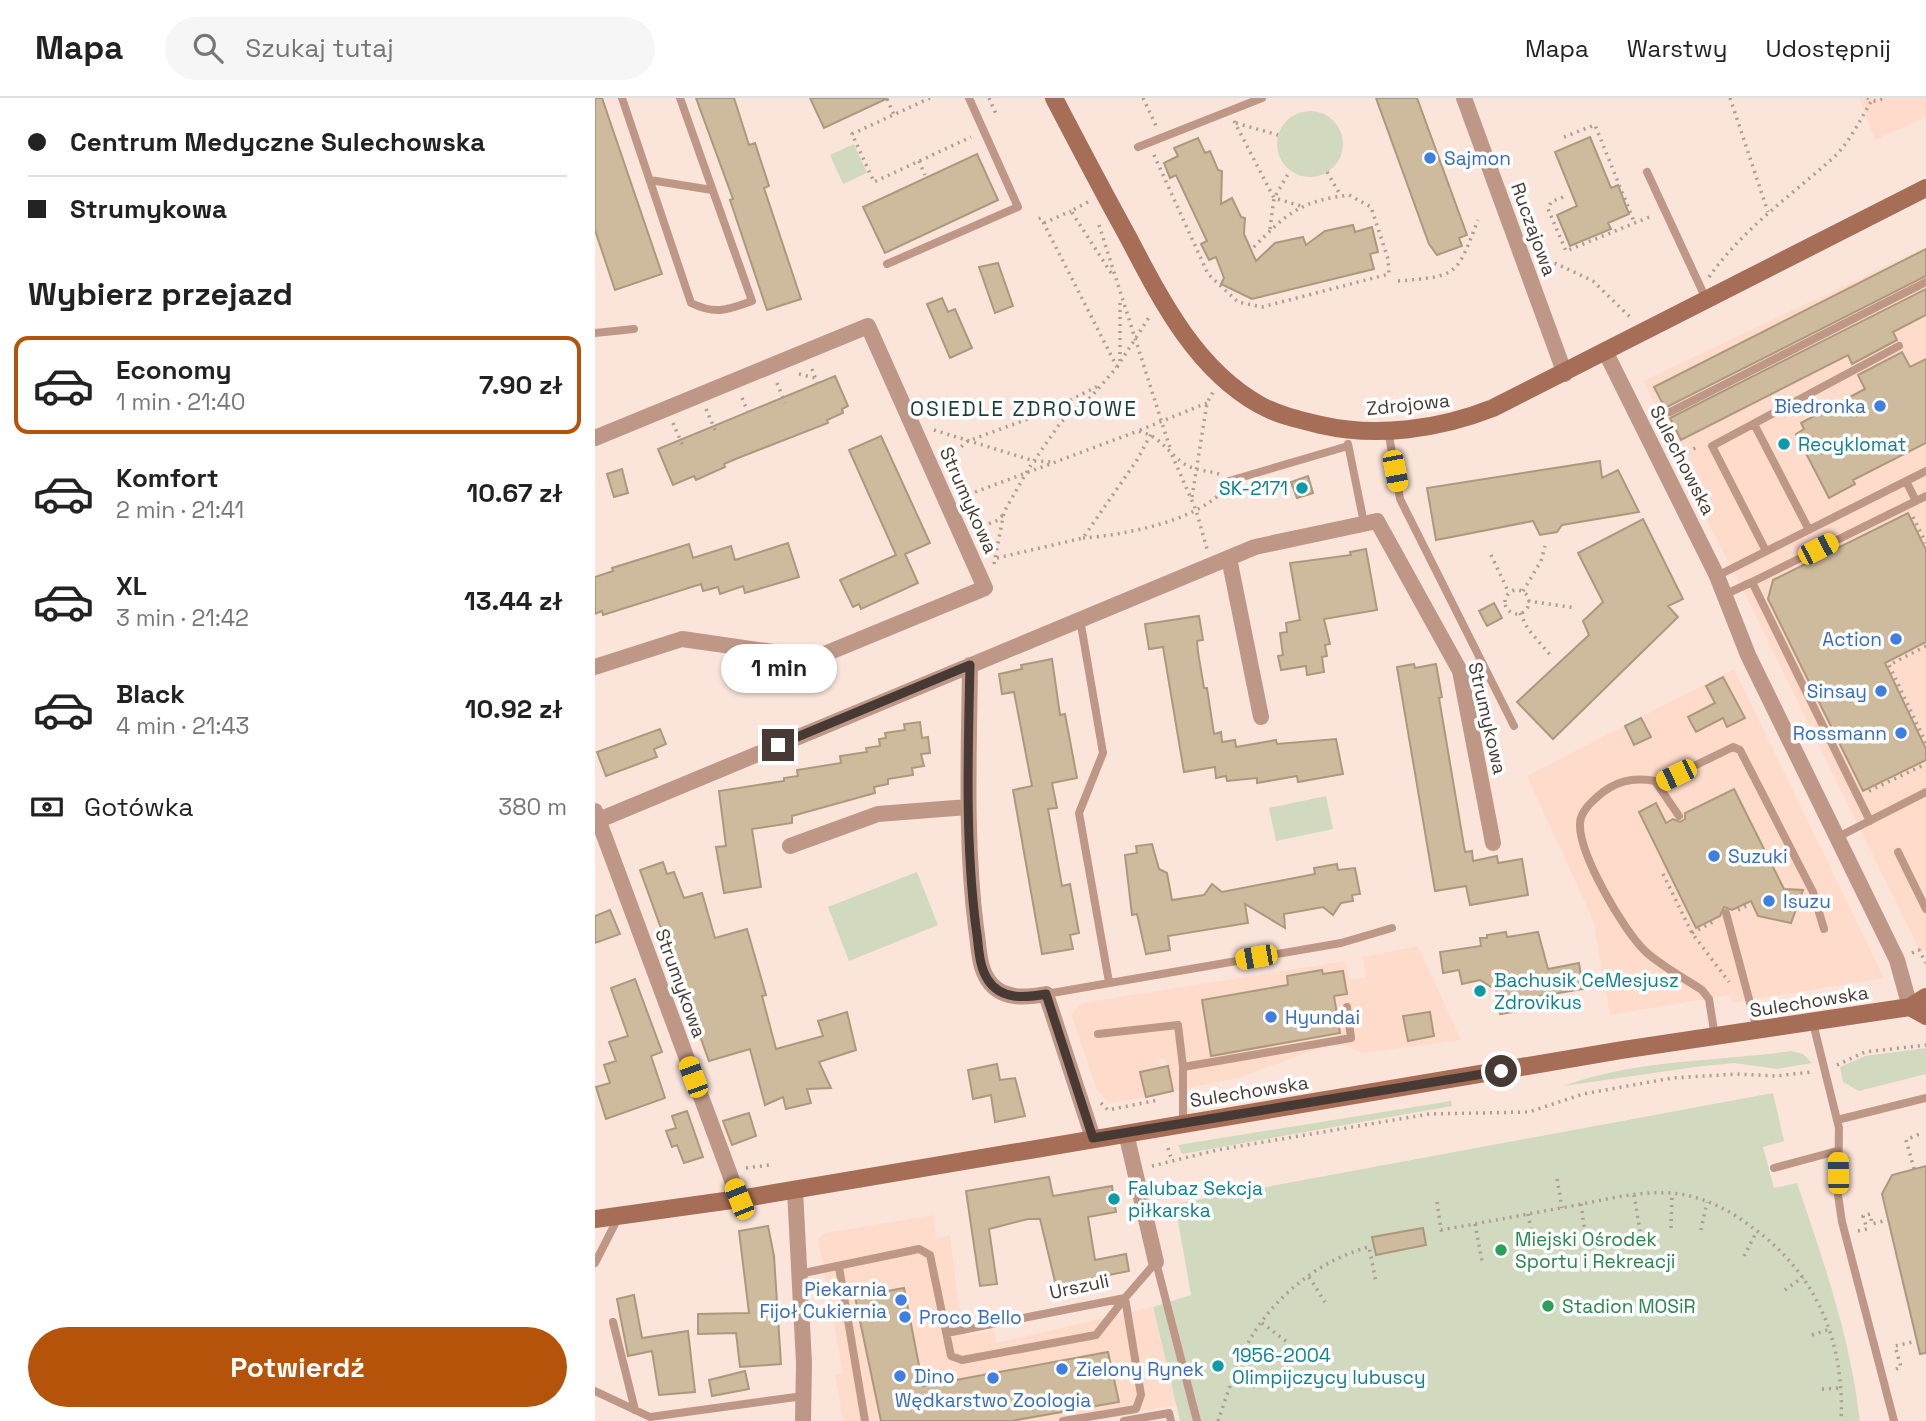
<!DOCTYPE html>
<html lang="pl">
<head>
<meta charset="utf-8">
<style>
	:root { --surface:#fff; --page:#f6f6f6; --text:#222; --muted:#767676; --line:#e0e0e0; --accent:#b45309 }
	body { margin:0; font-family:"Space Grotesk",sans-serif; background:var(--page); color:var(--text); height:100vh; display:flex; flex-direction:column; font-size:26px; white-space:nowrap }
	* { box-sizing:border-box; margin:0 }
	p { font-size:23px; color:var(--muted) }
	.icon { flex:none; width:38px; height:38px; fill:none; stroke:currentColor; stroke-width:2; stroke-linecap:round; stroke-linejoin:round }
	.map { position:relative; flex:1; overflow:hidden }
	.drawer { display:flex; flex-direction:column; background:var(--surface); width:595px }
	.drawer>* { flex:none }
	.banner { display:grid; align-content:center; height:154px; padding:0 28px; background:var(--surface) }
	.end { position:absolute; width:32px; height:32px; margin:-16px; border:9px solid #473933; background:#fff; box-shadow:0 0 0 4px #fff }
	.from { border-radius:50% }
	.bubble { position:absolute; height:49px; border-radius:24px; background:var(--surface); box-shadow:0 2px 5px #0004; font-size:23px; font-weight:700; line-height:49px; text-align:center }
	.car { position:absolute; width:21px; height:42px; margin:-21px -10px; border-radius:9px; box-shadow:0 0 5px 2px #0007; background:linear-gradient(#f5c518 24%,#345 0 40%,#f5c518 0 76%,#345 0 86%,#f5c518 0) }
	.banner b { display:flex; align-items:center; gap:24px; height:66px; font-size:26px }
	.banner b+b { border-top:2px solid var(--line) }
	.banner i { width:18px; height:18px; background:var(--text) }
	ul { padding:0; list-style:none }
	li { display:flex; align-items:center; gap:21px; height:98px; margin:0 14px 10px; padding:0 14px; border:4px solid transparent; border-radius:14px }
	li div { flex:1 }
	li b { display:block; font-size:26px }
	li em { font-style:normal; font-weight:700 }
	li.active { border-color:var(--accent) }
	li>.icon { width:63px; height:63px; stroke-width:1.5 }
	h2 { padding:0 28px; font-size:32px; line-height:84px }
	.pay { display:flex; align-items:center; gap:18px; height:77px; padding:0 28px; font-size:26px }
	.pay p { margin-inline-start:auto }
	.action { display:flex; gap:14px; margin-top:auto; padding:14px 28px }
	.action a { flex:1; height:80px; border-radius:42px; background:var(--accent); color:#fff; font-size:28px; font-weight:700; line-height:80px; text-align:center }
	header { display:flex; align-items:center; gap:42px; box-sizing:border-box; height:98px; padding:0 35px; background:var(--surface); border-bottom:2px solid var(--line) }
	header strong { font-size:33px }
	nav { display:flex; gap:38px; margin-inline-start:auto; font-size:24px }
	.search { width:490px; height:63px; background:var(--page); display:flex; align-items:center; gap:18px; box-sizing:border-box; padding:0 24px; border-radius:38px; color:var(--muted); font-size:26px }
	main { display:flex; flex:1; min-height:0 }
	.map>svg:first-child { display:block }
	.built { fill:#fedbcb }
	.green { fill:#d1d9bf }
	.building { fill:#ceba9c; stroke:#ac997c; stroke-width:2 }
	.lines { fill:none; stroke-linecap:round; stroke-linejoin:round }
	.path { stroke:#ae9c93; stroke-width:3.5; stroke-dasharray:2 5; stroke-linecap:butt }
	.lane { stroke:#be9787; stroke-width:8 }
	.street { stroke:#be9787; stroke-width:16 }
	.secondary { stroke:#a66e56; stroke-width:18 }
	.route { stroke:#473933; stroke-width:9 }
	.shop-dot { fill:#3f7fe0; stroke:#fff; stroke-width:2.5 }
	.culture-dot { fill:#0f9aa8; stroke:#fff; stroke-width:2.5 }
	.leisure-dot { fill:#2e9e5b; stroke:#fff; stroke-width:2.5 }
	.labels { text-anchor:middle; stroke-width:7; stroke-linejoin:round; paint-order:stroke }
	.shop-label { font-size:19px; fill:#366cbe; stroke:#fff; text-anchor:start }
	.street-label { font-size:19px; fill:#473933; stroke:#fff }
	.culture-label { font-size:19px; fill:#0d838f; stroke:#fff; text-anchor:start }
	.leisure-label { font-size:19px; fill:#27864d; stroke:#fff; text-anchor:start }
	.neighbourhood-label { font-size:21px; letter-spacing:2px; fill:#1b3d3c; stroke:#fff }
</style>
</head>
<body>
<header>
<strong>Mapa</strong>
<div class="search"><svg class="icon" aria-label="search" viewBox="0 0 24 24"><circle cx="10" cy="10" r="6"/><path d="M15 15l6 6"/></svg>Szukaj tutaj</div>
<nav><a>Mapa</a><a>Warstwy</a><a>Udostępnij</a></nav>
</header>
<main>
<section class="drawer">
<div class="banner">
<b><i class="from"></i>Centrum Medyczne Sulechowska</b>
<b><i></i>Strumykowa</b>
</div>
<h2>Wybierz przejazd</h2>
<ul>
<li class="active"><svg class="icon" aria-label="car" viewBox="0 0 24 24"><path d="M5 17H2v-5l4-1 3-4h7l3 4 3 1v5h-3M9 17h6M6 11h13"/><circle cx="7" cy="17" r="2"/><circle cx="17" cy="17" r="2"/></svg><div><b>Economy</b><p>1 min · 21:40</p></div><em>7.90 zł</em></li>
<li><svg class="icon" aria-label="car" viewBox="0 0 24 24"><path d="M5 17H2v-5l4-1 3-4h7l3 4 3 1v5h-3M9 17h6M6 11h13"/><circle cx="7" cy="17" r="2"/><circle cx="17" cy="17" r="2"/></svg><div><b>Komfort</b><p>2 min · 21:41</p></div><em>10.67 zł</em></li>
<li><svg class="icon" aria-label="car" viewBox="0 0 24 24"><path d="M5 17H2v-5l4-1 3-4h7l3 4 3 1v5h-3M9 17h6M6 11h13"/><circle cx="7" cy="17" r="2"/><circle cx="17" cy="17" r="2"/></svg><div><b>XL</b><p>3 min · 21:42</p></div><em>13.44 zł</em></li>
<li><svg class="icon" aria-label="car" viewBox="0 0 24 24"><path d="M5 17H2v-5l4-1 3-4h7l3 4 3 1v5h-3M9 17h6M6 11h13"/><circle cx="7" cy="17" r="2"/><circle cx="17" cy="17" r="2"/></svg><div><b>Black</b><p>4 min · 21:43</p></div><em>10.92 zł</em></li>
</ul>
<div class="pay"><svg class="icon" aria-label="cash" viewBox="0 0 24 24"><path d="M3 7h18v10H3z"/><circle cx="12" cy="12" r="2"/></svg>Gotówka<p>380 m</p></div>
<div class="action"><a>Potwierdź</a></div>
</section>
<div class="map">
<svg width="1331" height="1323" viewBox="0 0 1331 1323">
	<rect width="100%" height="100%" fill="#fbe5db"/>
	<!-- built -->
	<path class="built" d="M1264,0H1331V19L1280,42Z
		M1331,149V852L1325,853L1143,482L1077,356L1084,352L1048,283Z
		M1139,571L1289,880L1137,905L1135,897L1015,917L998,822L932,678Z
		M823,848L866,942L768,955L750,947L722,951L643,980L578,993L570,960L564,962L565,970L546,974L551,999L515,1005L502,992L476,916L487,905L750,863L754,881L771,880L768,859Z
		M338,1117L341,1141L355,1137L363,1202L372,1238L398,1232L401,1245L557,1209L581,1307L490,1323H248L240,1277L248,1275L223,1140L230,1135Z"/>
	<!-- green -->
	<path class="green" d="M682 46a33 33 0 1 1 66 0a33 33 0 1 1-66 0Z
		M259,46L272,75L248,86L235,57Z
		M731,698L738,731L681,743L674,710Z
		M322,774L343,827L254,863L233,809Z
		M1331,950V976L1264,993L1248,984L1245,969L1270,958Z
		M1196,953L1208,956L1217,965L1182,971L1139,965L1100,969L969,988C1042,961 1119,964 1196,953Z
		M1178,995L1189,1043L1168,1049L1179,1090L1202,1085C1229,1165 1255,1238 1265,1323H585L558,1209L596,1197L580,1106Z
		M856,1003L857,1008L587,1056L583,1047Z"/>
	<!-- building -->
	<path class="building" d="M0,0H7L67,176L20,192L0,132Z
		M101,0H139L154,47L160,45L174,88L169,90L206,201L172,212L135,102L138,101Z
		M215,0H293L229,30Z
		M781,0H822L872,137L864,140L867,148L842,157L834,146Z
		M995,39L1016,90L1023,87L1034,116L1013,125L1016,131L975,148L962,117L982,108L960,54Z
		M603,40L610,55L615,53L623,72L627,73L626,106L637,100L646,119L650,120L649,136L661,163L680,145L708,139L711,147L730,133L758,127L760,134L777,129L783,154L775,156L779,171L657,201L626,186L629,180L621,159L614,162L606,146L612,143L581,77L575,80L569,65L583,58L579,50Z
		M382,56L403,102L290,155L268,109Z
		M1331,151V178L1070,310L1059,289Z
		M403,165L418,208L400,215L384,169Z
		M1331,191V217L1298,234L1302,242L1257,266L1253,257L1086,342L1075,320Z
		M347,200L353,214L360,211L377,250L355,260L332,206Z
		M1307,254L1315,269L1331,261V345L1258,382L1260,386L1234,400L1201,336L1209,331L1206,325L1270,291L1263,277Z
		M240,278L253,308L247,311L248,315L232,322L233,325L143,360L129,366L130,369L101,382L99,378L78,387L63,351Z
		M286,338L335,445L310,456L323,485L266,511L264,506L258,509L245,482L301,457L254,352Z
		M1005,363L1007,380L1023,372L1044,414L967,427L962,434L945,437L938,423L841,442L832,390Z
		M27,371L33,395L19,399L12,376Z
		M713,378L718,395L702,400L696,384Z
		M1313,415L1331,452V544L1290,565L1331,651V662L1268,693L1173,501L1178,482Z
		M1048,421L1088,501L1073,508L1083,519L958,641L922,604L994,537L988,523L1008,504L983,455Z
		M193,445L204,479L150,495L148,488L125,496L123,489L108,493L106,486L8,517L7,513L0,516V479L18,473L17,470L94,446L98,460L136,448L140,462Z
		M771,451L782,512L729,521L735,546L730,547L732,558L727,559L729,574L712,577L711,568L686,572L683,558L688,557L685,535L692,534L691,525L705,522L695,465L756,457L755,454Z
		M899,505L907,520L892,528L884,513Z
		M604,518L608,542L602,543L603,554L609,590H612L619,636L626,634L627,644L640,642L641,649L681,642L682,646L741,641L748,676L703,684L702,678L662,685V680L632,683L631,678L621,680L620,669L589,674L568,549L554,551L550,526Z
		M457,561L465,617L470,616L482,680L457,685L462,710L453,711L467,788L475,786L484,835L475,837L478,851L447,856L418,692L437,688L419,594L407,596L404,576L427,571L426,567Z
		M819,566L820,570L841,566L847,599L844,600L870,754L877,753L878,763L902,758L903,765L927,761L933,797L875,807L871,788L840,793L802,569Z
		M1128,579L1150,620L1132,629L1128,620L1101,634L1093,619L1120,605L1111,588Z
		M1046,620L1056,639L1039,647L1030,628Z
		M325,624L327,640L333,639L335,655L326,656L329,668L317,670L318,677L293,681V686L279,689L280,695L197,718V725L157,731L166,789L129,795L121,749L131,748L124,693L189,683V680L203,678L202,672L246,665L245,658L272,654L271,650L285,648L284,641L291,640L290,635L310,632L309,626Z
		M65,631L71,646L59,651L62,659L11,678L2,654Z
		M1139,691L1189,791L1208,792L1196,825L1163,818L1156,803L1137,812L1129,809L1125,818L1101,830L1044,714L1061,705L1071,725L1078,721L1085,724L1090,721V715Z
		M557,746L564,771L572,775L577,802L609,797L617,786L627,794L720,776L719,770L742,766L743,772L760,770L765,796L757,797L758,803L746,805L738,817L728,809L689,816L690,830L650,806L653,825L573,838L575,852L551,856L542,816L537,817L530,757L542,755L541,748Z
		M68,764L72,776L79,774L89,800L107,795L120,840L152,831L171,897L167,898L181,951L228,938L223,923L252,914L261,952L224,964L236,990L212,991L216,1005L191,1011L188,999L170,1007L155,951L114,963L45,772Z
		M15,812L25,836L0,845V818Z
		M911,834L912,839L943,834L953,871L984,865L988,891L922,902L924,913L905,916L901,892L885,882L867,886L864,872L848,875L845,854L886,848L885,840H892V837Z
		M727,872L728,876L748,873L752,896L739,898L745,935L616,958L607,902L693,887L692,878Z
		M40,881L67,954L56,958L70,1000L11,1021L1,989L15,985L9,967L21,963L14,944L33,938L16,890Z
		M835,914L839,938L813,943L808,918Z
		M402,966L405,982L420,980L430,1018L400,1024L396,997L378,1001L373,972Z
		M573,968L578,993L551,999L545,974Z
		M92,1013L108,1059L89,1065L82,1047L77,1049L71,1033L81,1030L77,1018Z
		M154,1015L161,1038L137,1047L128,1023Z
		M1331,1068V1255L1325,1256L1287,1096L1297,1077Z
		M454,1079L458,1098L517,1088L521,1114L493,1119L500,1162L531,1156L534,1173L489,1182L490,1186L462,1192L445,1121H433L394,1131L402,1186L385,1188L371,1093Z
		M173,1128L179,1158L186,1266L145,1269L141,1235L103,1236V1216L154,1215L144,1133Z
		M828,1130L831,1147L781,1157L777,1139Z
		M309,1190L328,1288L513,1254L524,1304L416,1323H286L260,1199Z
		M39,1197L47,1240L93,1233L100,1294L64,1297L57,1253L33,1258L22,1201Z
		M150,1273L154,1291L117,1298L114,1282Z"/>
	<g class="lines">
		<!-- path -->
		<path class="path" d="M335,0L257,36L279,84L376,39
			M394,0L401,16
			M548,0L562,30
			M1135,0L1173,114
			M1272,0L1280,3L1290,0
			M292,1L299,17
			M639,23L679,100L706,108
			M641,25L683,37
			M969,39L1000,27L1040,126
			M559,57L613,176L643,204L667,209L794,176L793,161L776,109L754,97C705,103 691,116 658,150
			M324,63L330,77
			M732,74L746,98
			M968,99L956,104L953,111L971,153L1057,118
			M493,104L476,113L518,178
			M449,125L476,113
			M504,127L575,350
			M675,131L679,100L695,73
			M947,159L998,183L1036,220
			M1114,179C1148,131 1194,99 1238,60C1255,44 1265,22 1277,2
			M803,183C864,178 861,178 883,122
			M525,263V201
			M522,269L555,218
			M217,271L224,290
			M204,276L220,280
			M182,285L190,305
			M147,300L155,319
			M111,311L121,334
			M78,325L88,348
			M339,332L439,363L459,364
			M545,332L612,305
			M1079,356L1087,357L1104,348
			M577,357L601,412L612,451
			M350,362L373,343L452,314L505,287
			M367,399L543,333C565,338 571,352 588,365C599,373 611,372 624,376
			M597,399L612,305L618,294
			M1318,419L1331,445
			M381,431L403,422L408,417
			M488,440C529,437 597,424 627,394
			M896,457L914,495
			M402,460L488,440L542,362L556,336
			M399,466L409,414L434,370L466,324L496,299L522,269L446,120L442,121
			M910 504a12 12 0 1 1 24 0a12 12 0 1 1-24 0Z
			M928,493L946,463L950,448
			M933,503L981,510
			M925,515L933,531L956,558
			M1331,548L1294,567L1331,645
			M1274,693L1331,666
			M1068,776L1097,835L1134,884
			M1143,812L1155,806
			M1097,835L1120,823
			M1317,855L1324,852L1331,865
			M1242,967L1270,954L1331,947
			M506,1005L513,1012L563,1002
			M573,1050L577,1063
			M557,1068L622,1052L834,1016L934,1014L988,996L1077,980L1142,976L1181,978L1217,974
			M151,1070L174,1067
			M1319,1071L1311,1042L1327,1035
			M962,1081L967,1110
			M1039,1097L1045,1133
			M842,1104L846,1132C892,1124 937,1115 982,1107C1013,1101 1044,1093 1076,1095C1106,1097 1135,1112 1158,1130C1222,1176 1250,1245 1246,1323
			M986,1106L991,1142
			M933,1116L940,1152
			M880,1126L887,1163
			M1076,1130L1077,1095
			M1106,1132L1112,1104
			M1263,1133L1272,1131L1268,1118L1275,1116L1277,1126L1292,1122
			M1149,1158L1162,1133
			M714,1179L730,1204
			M1190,1192L1208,1179
			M667,1225L692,1244
			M1217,1237L1235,1231
			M1301,1271L1306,1269L1300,1248L1322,1243
			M639,1280L665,1291
			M1227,1291L1246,1290
			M623,1323C633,1295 642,1263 657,1238C682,1196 727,1161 774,1149L781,1184"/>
		<!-- lane -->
		<path class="lane" d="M27,0L96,205C121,217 132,212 157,203L85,0
			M543,49L667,0
			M1052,74L1112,203
			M55,82L117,92
			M292,166L423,109L374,0
			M0,235L39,231
			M1075,314L1331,184
			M1159,326L1214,432
			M793,332L805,401L919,628
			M753,346L769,425
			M634,383L753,348
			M1311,383L1321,403
			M1171,453L1117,348L1304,248
			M1122,478L1331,373
			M1129,497L1157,484
			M485,521L508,655L484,715L514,884
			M1062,686L1138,649L1145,652L1218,794L1229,831
			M1084,718L1060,683C1037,679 1019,683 1001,700C994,706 985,716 985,726C984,756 1028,832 1050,853C1066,868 1089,880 1107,892L1114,901L1120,939
			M1275,723L1157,484L1331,398
			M1241,740L1331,694
			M1303,754L1331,811
			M1131,815L1162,931
			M451,896L746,845L797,830
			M1218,925L1244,1030L1243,1097L1247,1124L1299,1323
			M503,936L583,927L588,969V1025
			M588,969L756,940L752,909
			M1242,1022L1331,1000
			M1179,1070L1242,1053
			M561,1164L602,1323
			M0,1165L24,1118
			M244,1169L270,1323
			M204,1176L324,1151L335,1157L356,1258L367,1262L501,1237L530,1200
			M18,1224L40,1312
			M352,1235L530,1200L561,1164
			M0,1293L55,1319L208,1298
			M468,1323L541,1311L546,1297L530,1200
			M529,1323L574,1315L576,1323"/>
		<!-- street -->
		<path class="street" d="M869,0L970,276
			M1011,255L1122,478L1153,557L1302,862L1315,909
			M0,340L273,228L390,490L220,560L87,541L0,569
			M634,460L666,619
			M375,567C374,655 370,743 381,830C384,847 383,867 393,882C406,902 431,900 451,896L498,1040
			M0,713L144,1101
			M4,722L660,449L782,423L865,573L898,745
			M195,748L283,716L373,709
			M531,1035L561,1164
			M200,1092L209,1265L208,1323"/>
		<!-- secondary -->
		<path class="secondary" d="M459,0C483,46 507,92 532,137C565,200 600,271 665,307C683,317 705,322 726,327C782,340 845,331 898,310L1331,90
			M1315,909L1331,918
			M0,1121L144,1101L1027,952L1315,909L1331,899"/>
	</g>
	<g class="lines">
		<!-- route -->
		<path class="route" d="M183,647L375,567C373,655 370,743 381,830C384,847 383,867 393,882C406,902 430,900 451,896L498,1040L906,973"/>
	</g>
	<!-- markers -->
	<g class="shop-dot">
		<circle cx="835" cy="60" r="7"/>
		<circle cx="1285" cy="308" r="7"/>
		<circle cx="1301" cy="541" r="7"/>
		<circle cx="1286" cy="593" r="7"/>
		<circle cx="1306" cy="635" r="7"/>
		<circle cx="1119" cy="758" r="7"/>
		<circle cx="1174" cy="803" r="7"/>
		<circle cx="676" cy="919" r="7"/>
		<circle cx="306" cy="1202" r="7"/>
		<circle cx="310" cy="1219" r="7"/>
		<circle cx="467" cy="1271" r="7"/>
		<circle cx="305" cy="1278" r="7"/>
		<circle cx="398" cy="1280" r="7"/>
	</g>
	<g class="culture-dot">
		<circle cx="1189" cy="346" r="7"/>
		<circle cx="707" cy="390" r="7"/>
		<circle cx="885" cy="893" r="7"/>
		<circle cx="519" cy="1101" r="7"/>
		<circle cx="623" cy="1268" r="7"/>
	</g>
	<g class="leisure-dot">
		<circle cx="906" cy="1152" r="7"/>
		<circle cx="953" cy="1208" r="7"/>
	</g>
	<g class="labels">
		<!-- shop labels -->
		<g class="shop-label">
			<text x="849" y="67">Sajmon</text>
			<text x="1271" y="315" text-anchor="end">Biedronka</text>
			<text x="1287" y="548" text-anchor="end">Action</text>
			<text x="1272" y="600" text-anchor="end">Sinsay</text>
			<text x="1292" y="642" text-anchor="end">Rossmann</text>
			<text x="1133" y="765">Suzuki</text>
			<text x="1188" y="810">Isuzu</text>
			<text x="690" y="926">Hyundai</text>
			<text x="292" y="1198" text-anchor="end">Piekarnia<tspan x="292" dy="22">Fijoł Cukiernia</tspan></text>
			<text x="324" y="1226">Proco Bello</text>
			<text x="481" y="1278">Zielony Rynek</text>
			<text x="319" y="1285">Dino</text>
			<text x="398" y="1309" text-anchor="middle">Wędkarstwo Zoologia</text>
		</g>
		<!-- street labels -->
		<g class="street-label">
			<text transform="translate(939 131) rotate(70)" y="7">Ruczajowa</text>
			<text transform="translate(813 306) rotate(-6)" y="7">Zdrojowa</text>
			<text transform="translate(1088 362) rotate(63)" y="7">Sulechowska</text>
			<text transform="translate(374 402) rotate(66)" y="7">Strumykowa</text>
			<text transform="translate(893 620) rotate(77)" y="7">Strumykowa</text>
			<text transform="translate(86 885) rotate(70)" y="7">Strumykowa</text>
			<text transform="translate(1214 903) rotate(-9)" y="7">Sulechowska</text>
			<text transform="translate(654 993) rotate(-9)" y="7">Sulechowska</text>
			<text transform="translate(484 1188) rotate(-12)" y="7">Urszuli</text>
		</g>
		<!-- culture labels -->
		<g class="culture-label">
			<text x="1203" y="353">Recyklomat</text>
			<text x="693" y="397" text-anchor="end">SK-2171</text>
			<text x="899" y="889">Bachusik CeMesjusz<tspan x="899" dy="22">Zdrovikus</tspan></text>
			<text x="533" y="1097">Falubaz Sekcja<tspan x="533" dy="22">piłkarska</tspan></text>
			<text x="637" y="1264">1956-2004<tspan x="637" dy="22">Olimpijczycy lubuscy</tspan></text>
		</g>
		<!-- leisure labels -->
		<g class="leisure-label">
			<text x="920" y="1148">Miejski Ośrodek<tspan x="920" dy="22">Sportu i Rekreacji</tspan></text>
			<text x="967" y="1215">Stadion MOSiR</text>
		</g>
		<!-- neighbourhood labels -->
		<g class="neighbourhood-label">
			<text x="429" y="318">OSIEDLE ZDROJOWE</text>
		</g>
	</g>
</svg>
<i class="end from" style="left:906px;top:973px"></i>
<i class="end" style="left:183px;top:647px"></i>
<div class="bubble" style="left:126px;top:546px;width:116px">1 min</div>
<i class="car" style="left:800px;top:373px;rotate:169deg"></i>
<i class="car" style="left:1223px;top:451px;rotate:63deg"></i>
<i class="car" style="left:1081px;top:677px;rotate:244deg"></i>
<i class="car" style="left:661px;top:859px;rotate:260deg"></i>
<i class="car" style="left:98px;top:979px;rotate:340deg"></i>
<i class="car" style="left:1243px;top:1075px;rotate:359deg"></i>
<i class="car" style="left:144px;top:1101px;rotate:338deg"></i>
</div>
</main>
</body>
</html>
